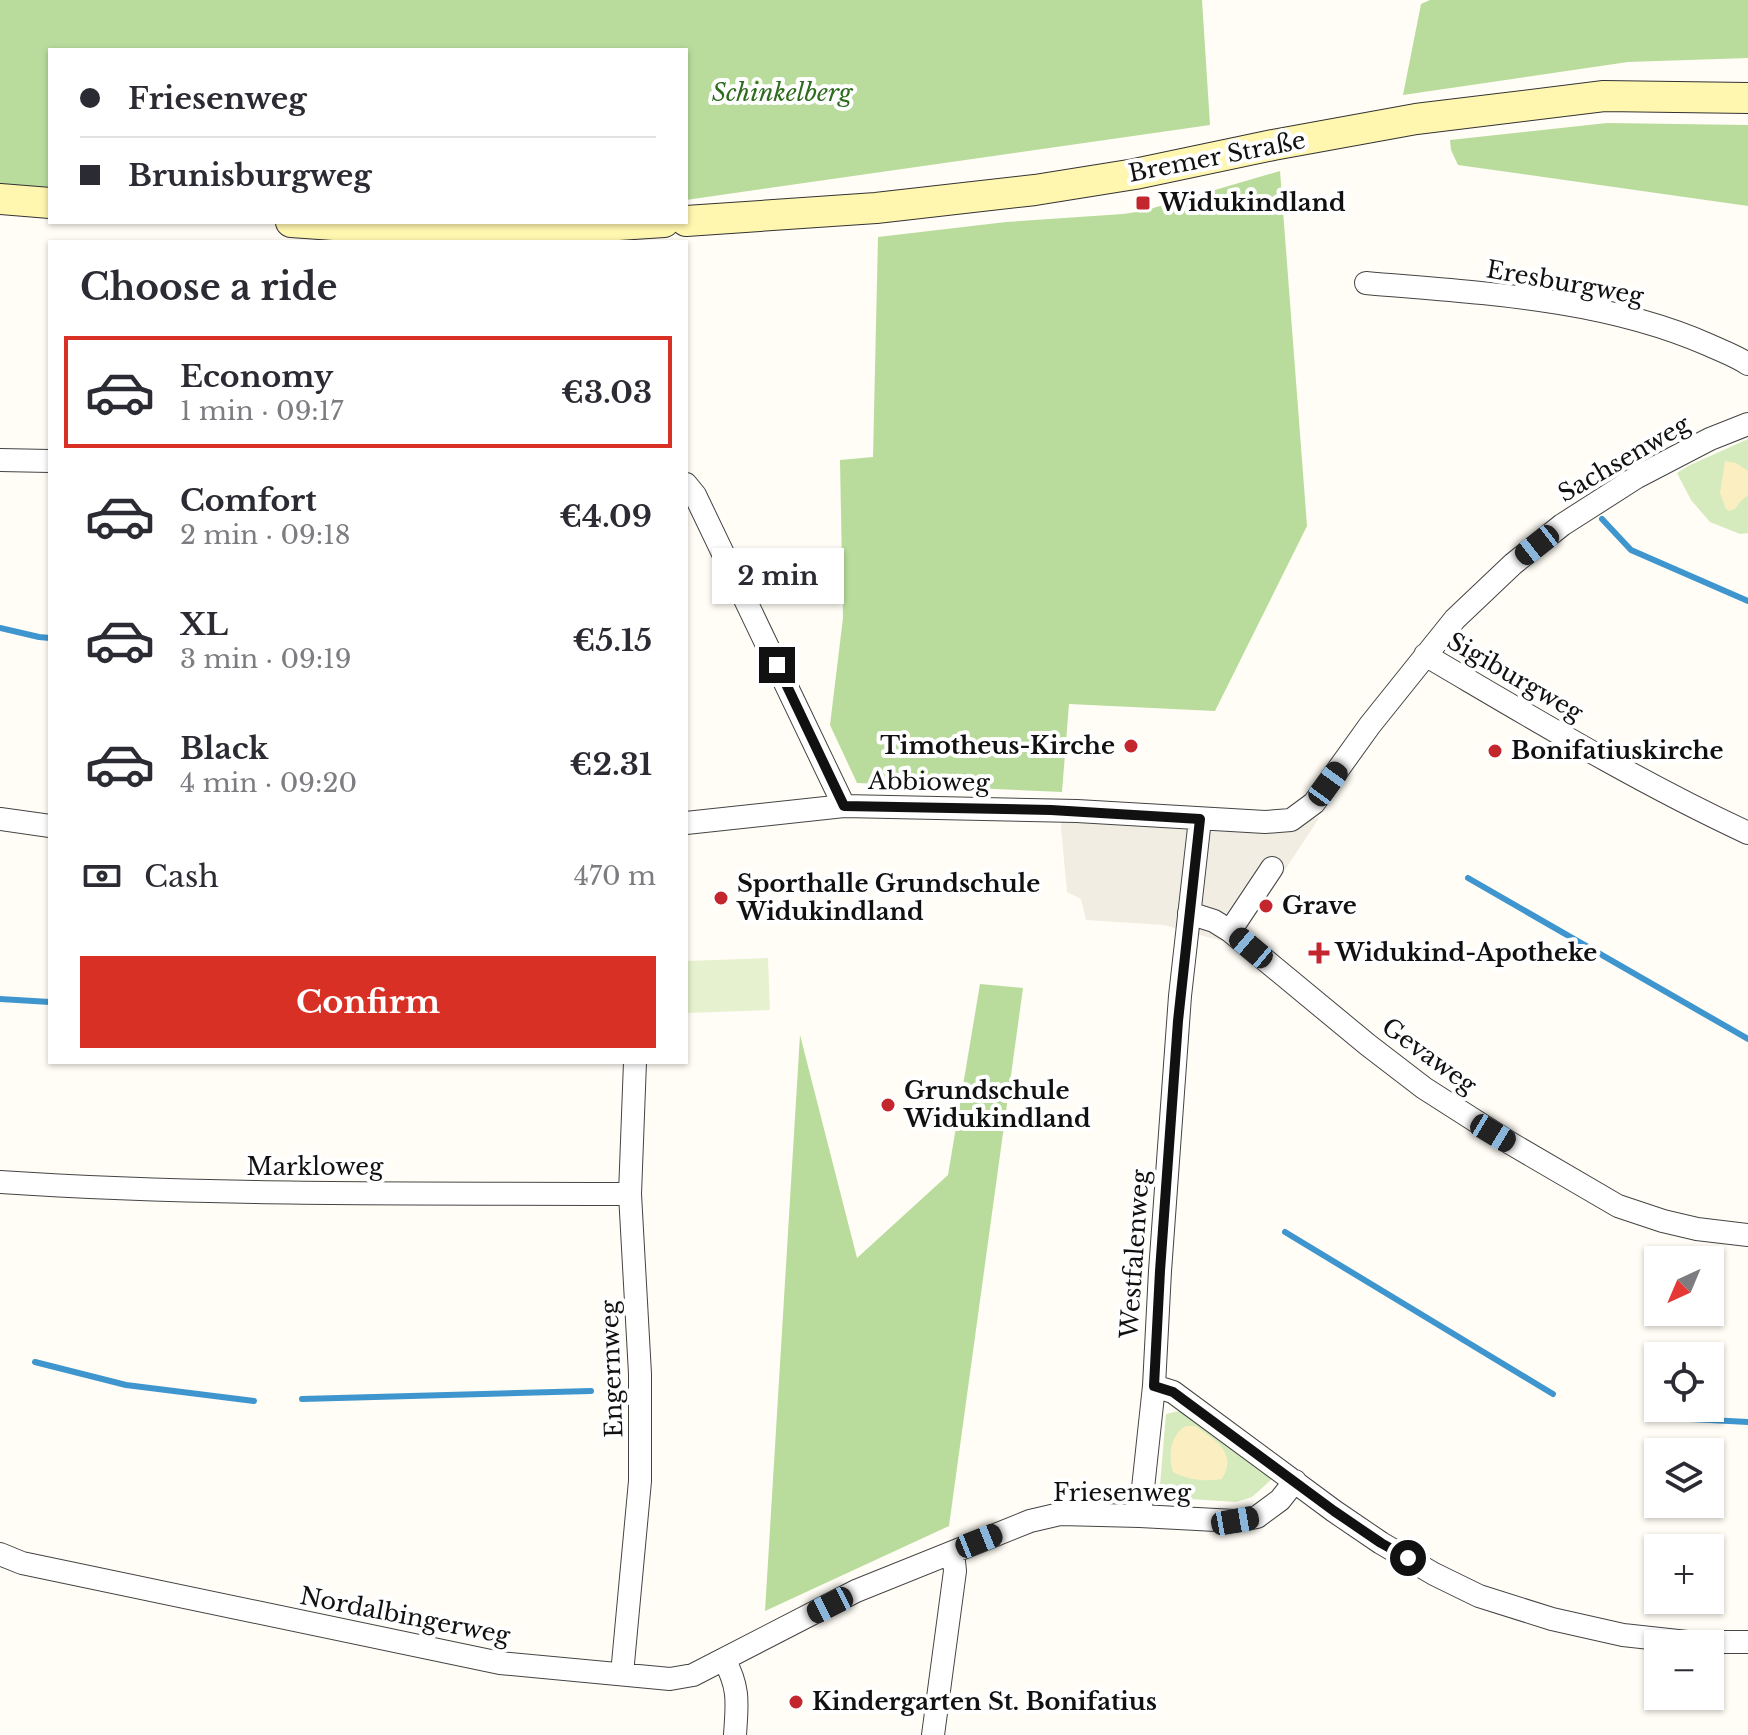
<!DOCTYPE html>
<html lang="en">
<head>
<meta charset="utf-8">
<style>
	:root { --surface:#fff; --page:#f7f7f7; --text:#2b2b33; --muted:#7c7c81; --line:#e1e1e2; --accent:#d93025 }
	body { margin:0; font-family:"Libre Baskerville",serif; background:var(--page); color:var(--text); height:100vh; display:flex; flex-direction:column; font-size:30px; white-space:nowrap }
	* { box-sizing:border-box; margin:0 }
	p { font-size:26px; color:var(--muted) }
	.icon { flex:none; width:44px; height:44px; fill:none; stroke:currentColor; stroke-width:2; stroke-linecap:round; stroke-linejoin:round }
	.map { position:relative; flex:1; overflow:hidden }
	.side { position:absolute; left:48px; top:240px; width:640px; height:824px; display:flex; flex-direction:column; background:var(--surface); border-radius:0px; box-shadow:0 2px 6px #0004 }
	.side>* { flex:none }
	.hud { position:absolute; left:48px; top:48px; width:640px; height:176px; border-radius:0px; box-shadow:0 2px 6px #0004; display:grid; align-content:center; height:176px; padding:0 32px; background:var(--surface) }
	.needle { width:52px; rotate:224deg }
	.fabs { position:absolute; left:1644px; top:1246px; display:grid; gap:16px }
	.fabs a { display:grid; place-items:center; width:80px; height:80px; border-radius:0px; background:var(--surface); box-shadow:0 2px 6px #0004; font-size:40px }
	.end { position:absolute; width:36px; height:36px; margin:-18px; border:10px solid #111; background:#fff; box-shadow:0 0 0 4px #fff }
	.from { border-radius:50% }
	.bubble { position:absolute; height:56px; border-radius:0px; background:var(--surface); box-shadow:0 2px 6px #0004; font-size:26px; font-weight:800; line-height:56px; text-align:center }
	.car { position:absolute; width:24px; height:48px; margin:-24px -12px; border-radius:10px; box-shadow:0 0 6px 2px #0007; background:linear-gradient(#222 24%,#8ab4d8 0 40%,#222 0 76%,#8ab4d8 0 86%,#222 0) }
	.hud b { display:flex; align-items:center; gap:28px; height:76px; font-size:30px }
	.hud b+b { border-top:2px solid var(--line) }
	.hud i { width:20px; height:20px; background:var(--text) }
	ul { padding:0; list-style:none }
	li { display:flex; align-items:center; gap:24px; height:112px; margin:0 16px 12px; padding:0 16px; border:4px solid transparent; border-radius:0px }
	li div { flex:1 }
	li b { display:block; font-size:30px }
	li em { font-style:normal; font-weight:800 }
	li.on { border-color:var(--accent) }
	li>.icon { width:72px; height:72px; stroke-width:1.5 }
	h2 { padding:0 32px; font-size:36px; line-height:96px }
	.pay { display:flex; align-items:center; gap:20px; height:88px; padding:0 32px; font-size:30px }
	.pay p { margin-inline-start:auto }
	.action { display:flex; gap:16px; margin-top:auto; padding:16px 32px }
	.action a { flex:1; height:92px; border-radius:0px; background:var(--accent); color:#fff; font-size:32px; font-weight:800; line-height:92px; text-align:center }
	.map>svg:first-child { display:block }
	.green { fill:#d5ebbd }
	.forest { fill:#b9dc9c }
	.sand { fill:#fbeec1 }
	.pitch { fill:#e6f2cf }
	.plaza { fill:#f1ede2 }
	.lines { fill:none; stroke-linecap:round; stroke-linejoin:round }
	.stream { stroke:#3f96cf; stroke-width:6 }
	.minor-casing { stroke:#444; stroke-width:24 }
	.secondary-casing { stroke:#333; stroke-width:32 }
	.minor { stroke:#fff; stroke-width:22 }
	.secondary { stroke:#fff6b0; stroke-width:30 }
	.route { stroke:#111; stroke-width:10 }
	.poi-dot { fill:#c4262e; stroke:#fff; stroke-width:3 }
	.labels { text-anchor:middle; stroke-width:8; stroke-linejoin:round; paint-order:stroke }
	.park-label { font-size:24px; font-style:italic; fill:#2f6b1f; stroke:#fff }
	.street-label { font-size:24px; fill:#111; stroke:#fff }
	.poi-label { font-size:24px; font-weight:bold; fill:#111; stroke:#fff; text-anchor:start }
</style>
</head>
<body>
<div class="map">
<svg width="1748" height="1735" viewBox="0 0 1748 1735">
	<rect width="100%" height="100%" fill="#fffdf5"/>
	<!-- green -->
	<path class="green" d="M1748,439V533L1740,534L1710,522L1691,500L1677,473L1690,465Z
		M1183,1410L1273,1478L1252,1497L1236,1502L1159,1497L1166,1414Z"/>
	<!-- forest -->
	<path class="forest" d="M0,0H1202L1210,125L686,200V50H50V190L0,186Z
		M1430,0H1748V58L1628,62L1403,95L1421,4Z
		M1607,123L1748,125V206L1458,165L1451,150L1450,140Z
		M1280,171L1307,526L1215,711L1069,704L1062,792L857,783L830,725L843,618L840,460L873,457L878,237L1006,222L1123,214L1143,211Z
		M980,984L1023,988L949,1526L765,1611L800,1035L857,1258L948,1175Z"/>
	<!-- sand -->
	<path class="sand" d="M1725,461L1736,463L1748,471V495L1741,501L1735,509L1729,511L1726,509L1720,493Z
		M1186,1426H1195C1215,1440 1238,1452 1222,1479C1206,1482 1188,1480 1173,1472C1168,1456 1170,1435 1186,1426Z"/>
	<!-- pitch -->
	<path class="pitch" d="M768,958L770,1010L688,1013L686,961Z"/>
	<!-- plaza -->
	<path class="plaza" d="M1063,801L1319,818L1236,945L1164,925L1086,920L1081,899L1067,892L1061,828Z"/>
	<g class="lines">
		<!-- stream -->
		<path class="stream" d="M1602,519L1631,550L1748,601
			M0,628L39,637L50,638
			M1468,878L1748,1039
			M0,999L50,1002
			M1285,1232L1553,1394
			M35,1362L126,1385L254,1401
			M302,1399L591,1391
			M1652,1417L1748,1422"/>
		<defs>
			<path id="minor" d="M1366,283C1481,293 1602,298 1709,345C1722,351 1736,356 1748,364
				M0,460L50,461
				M686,484L695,495L844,806
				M1425,655C1531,717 1636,781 1748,833
				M0,819L50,826
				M686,823L844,806L1077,811L1265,822L1291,820L1314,803L1370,725L1455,619L1513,564L1562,525L1637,477L1710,439L1748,424
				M1189,913L1214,921L1230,931L1368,1045L1424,1088L1510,1143L1618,1206L1663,1221L1697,1229L1748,1235
				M1230,931L1272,868
				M0,1182C210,1196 420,1193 630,1194
				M1154,1386L1173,1392L1334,1511L1381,1543L1434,1574L1479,1596L1552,1619L1623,1635L1687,1642H1748
				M1140,1516L1154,1386L1160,1271L1180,996L1200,819
				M0,1554L22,1563L500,1663L670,1679L693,1675L856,1591L1030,1521L1060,1514L1140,1516L1235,1521L1257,1517L1280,1500L1295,1481
				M724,1659C740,1689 737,1703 735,1735
				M622,1674L640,1481V1374L630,1194L635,1062
				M933,1735L955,1571L953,1552"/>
			<path id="secondary" d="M0,199L50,203
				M686,221L876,208L1035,190L1135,174L1273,145L1416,119L1604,96L1748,98
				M291,222L334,225H618L664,222"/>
		</defs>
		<!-- minor casing -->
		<use href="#minor" class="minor-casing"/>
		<!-- secondary casing -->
		<use href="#secondary" class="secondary-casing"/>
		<!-- minor -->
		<use href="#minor" class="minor"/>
		<!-- secondary -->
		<use href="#secondary" class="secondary"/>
	</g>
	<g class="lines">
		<!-- route -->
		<path class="route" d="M777,665L844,806L1051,810L1200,819L1178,1021L1160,1271L1154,1386L1173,1392L1334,1511L1381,1543L1408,1558"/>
	</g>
	<!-- markers -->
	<g class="poi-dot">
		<rect x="1135" y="195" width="16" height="16" rx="4"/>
		<circle cx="1131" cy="746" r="8"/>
		<circle cx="1495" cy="751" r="8"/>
		<circle cx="721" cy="898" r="8"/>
		<circle cx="1266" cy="906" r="8"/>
		<path d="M1315 941h8v8h8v8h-8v8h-8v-8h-8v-8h8z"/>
		<circle cx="888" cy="1105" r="8"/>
		<circle cx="796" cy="1702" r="8"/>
	</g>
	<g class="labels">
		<!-- park labels -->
		<g class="park-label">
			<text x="782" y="101">Schinkelberg</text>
		</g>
		<!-- street labels -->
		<g class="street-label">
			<text transform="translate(1217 157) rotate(-11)" y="8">Bremer Straße</text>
			<text transform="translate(1565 283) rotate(10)" y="8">Eresburgweg</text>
			<text transform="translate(1624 459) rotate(-30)" y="8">Sachsenweg</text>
			<text transform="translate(1515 677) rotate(30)" y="8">Sigiburgweg</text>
			<text transform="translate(929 782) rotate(1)" y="8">Abbioweg</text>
			<text transform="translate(1429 1056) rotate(36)" y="8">Gevaweg</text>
			<text x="315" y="1175">Markloweg</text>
			<text transform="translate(1135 1254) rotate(-86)" y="8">Westfalenweg</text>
			<text transform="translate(612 1369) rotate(-92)" y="8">Engernweg</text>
			<text x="1122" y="1501">Friesenweg</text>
			<text transform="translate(405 1616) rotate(11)" y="8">Nordalbingerweg</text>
		</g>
		<!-- poi labels -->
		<g class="poi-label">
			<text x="1159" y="211">Widukindland</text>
			<text x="1115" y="754" text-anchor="end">Timotheus-Kirche</text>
			<text x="1511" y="759">Bonifatiuskirche</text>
			<text x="737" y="892">Sporthalle Grundschule<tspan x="737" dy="28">Widukindland</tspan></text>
			<text x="1282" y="914">Grave</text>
			<text x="1335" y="961">Widukind-Apotheke</text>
			<text x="904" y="1099">Grundschule<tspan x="904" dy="28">Widukindland</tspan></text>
			<text x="812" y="1710">Kindergarten St. Bonifatius</text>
		</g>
	</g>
</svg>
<div class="fabs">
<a><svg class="needle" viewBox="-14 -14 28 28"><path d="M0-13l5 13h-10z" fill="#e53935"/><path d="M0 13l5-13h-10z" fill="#7c7c81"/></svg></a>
<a><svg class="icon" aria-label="locate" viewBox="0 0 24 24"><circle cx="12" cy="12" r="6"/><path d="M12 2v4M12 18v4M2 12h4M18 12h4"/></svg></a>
<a><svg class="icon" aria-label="layers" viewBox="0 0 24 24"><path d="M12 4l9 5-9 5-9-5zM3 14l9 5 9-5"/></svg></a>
<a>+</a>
<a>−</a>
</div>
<i class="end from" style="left:1408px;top:1558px"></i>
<i class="end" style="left:777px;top:665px"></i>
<div class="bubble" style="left:712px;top:548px;width:132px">2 min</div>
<i class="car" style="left:1537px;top:545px;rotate:232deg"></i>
<i class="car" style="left:1328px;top:784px;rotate:36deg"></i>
<i class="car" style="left:1251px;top:948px;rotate:310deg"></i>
<i class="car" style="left:1493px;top:1133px;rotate:121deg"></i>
<i class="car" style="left:1235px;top:1521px;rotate:80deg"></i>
<i class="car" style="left:979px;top:1541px;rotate:68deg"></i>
<i class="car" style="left:830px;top:1605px;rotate:243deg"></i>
<div class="hud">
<b><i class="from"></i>Friesenweg</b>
<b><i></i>Brunisburgweg</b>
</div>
<section class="side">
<h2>Choose a ride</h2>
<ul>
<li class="on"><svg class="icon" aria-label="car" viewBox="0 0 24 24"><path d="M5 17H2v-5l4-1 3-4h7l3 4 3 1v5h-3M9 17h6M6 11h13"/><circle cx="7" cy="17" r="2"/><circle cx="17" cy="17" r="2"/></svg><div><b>Economy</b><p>1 min · 09:17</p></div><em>€3.03</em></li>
<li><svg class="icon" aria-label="car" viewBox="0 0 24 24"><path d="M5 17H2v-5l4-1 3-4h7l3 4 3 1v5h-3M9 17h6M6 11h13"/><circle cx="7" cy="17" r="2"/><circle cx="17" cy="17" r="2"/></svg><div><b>Comfort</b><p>2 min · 09:18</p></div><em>€4.09</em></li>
<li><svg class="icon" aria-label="car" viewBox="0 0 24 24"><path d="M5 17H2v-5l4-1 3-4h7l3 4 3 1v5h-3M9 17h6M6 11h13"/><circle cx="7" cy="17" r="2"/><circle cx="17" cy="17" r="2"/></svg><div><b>XL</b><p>3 min · 09:19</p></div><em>€5.15</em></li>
<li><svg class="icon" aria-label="car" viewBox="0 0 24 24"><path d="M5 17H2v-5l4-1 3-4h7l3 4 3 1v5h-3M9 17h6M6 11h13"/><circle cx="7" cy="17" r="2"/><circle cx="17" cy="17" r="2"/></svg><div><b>Black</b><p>4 min · 09:20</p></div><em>€2.31</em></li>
</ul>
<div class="pay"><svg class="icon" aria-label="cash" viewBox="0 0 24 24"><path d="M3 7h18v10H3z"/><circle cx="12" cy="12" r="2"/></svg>Cash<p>470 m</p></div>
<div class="action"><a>Confirm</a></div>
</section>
</div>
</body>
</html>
